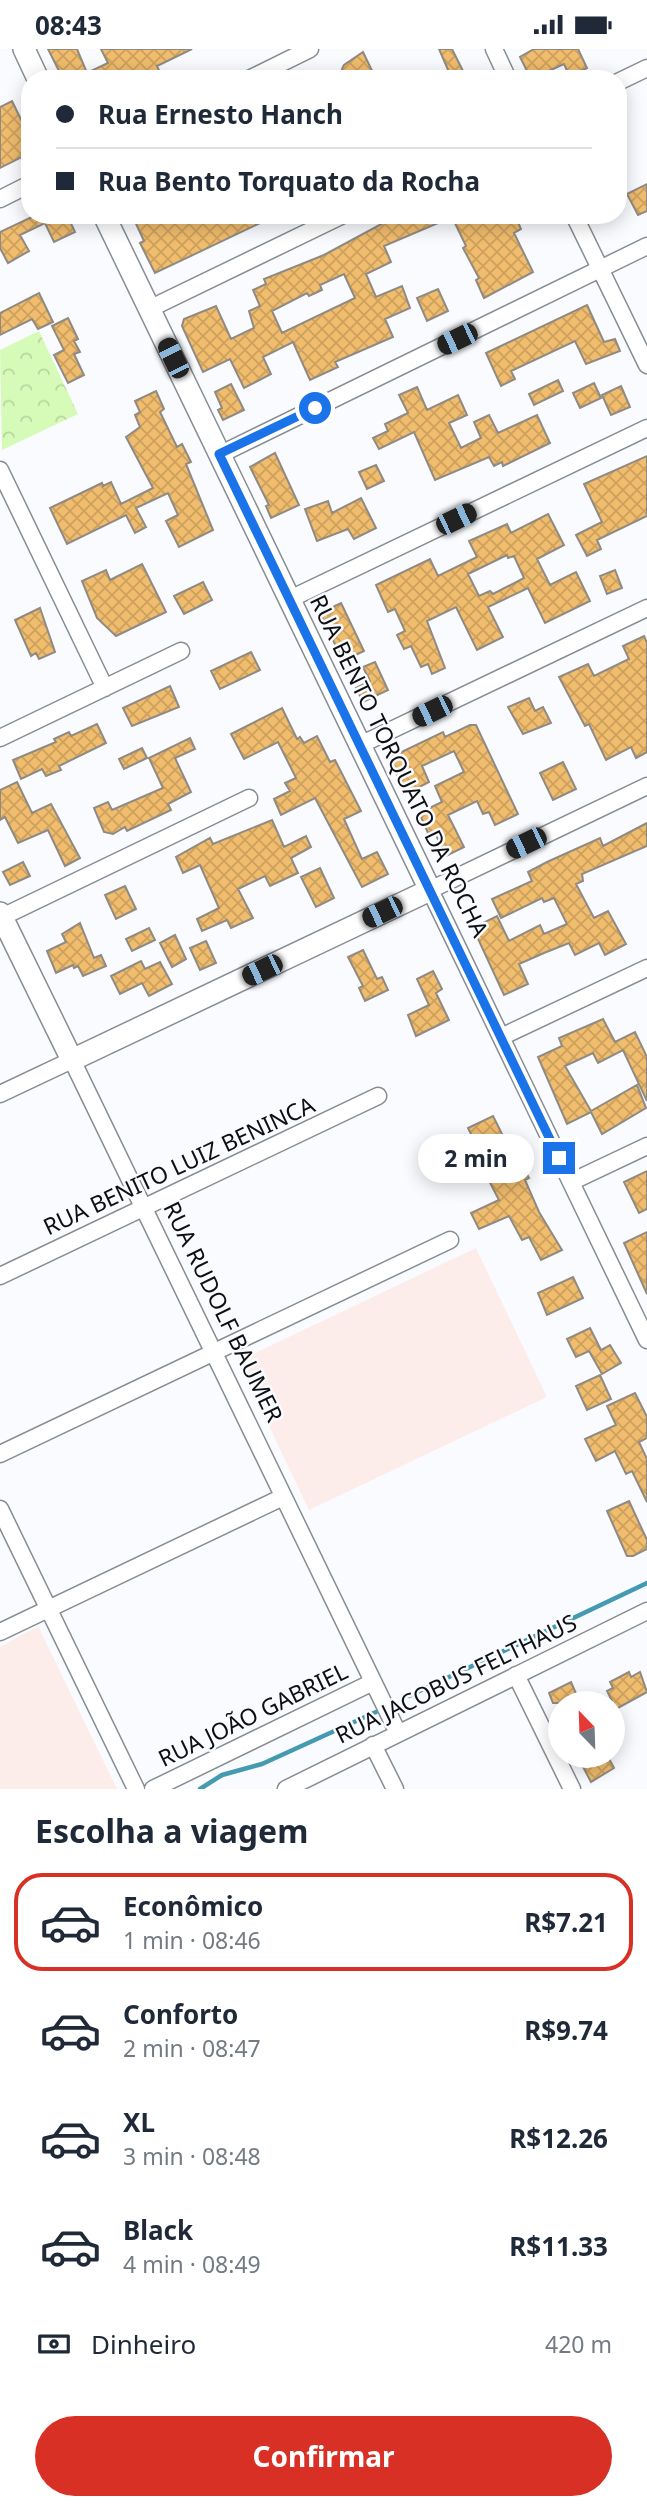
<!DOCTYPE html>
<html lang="pt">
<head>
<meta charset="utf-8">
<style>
	:root { --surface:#fff; --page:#f2f2f3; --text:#1f2937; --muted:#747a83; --line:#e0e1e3; --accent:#d93025 }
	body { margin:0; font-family:"Noto Sans",sans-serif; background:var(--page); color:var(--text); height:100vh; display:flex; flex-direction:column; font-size:26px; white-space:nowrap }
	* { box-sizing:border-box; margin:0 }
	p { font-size:23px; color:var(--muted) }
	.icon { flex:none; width:38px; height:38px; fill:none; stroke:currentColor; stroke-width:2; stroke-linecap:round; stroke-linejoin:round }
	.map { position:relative; height:1740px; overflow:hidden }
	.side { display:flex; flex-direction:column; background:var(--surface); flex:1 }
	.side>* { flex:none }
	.hud { position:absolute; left:21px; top:21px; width:606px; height:154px; border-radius:28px; box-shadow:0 4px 18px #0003; display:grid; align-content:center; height:154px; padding:0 35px; background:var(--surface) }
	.needle { width:46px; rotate:337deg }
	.fabs { position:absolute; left:548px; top:1642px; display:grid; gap:14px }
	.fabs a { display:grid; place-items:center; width:77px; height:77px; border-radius:50%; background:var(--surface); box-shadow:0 4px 18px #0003; font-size:35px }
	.end { position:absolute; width:32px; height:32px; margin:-16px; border:9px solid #1a73e8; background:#fff; box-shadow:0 0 0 4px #fff }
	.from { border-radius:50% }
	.bubble { position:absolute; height:49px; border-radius:24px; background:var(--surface); box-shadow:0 4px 18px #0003; font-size:23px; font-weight:700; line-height:49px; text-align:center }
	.car { position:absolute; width:21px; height:42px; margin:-21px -10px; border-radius:9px; box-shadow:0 0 5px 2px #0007; background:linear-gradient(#222 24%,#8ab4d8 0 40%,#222 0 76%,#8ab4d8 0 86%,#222 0) }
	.hud b { display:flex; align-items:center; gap:24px; height:66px; font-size:26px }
	.hud b+b { border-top:2px solid var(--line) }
	.hud i { width:18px; height:18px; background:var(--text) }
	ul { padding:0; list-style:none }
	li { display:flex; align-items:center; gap:21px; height:98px; margin:0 14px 10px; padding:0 21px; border:4px solid transparent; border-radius:28px }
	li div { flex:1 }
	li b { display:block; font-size:26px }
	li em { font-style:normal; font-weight:700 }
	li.active { border-color:var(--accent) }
	li>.icon { width:63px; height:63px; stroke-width:1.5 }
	h2 { padding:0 35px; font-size:32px; line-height:84px }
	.pay { display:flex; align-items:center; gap:18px; height:77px; padding:0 35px; font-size:26px }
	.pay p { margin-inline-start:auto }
	.action { display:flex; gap:14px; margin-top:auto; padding:14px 35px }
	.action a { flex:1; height:80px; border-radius:42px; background:var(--accent); color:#fff; font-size:28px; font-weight:700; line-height:80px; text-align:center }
	.status { display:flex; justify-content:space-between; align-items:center; height:49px; padding:0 35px; background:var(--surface); direction:ltr }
	.status svg { height:19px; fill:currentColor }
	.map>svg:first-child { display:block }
	.education { fill:#fdedea }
	.forest { fill:url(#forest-crowns) }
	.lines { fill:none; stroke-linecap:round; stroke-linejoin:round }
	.stream { stroke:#449ab0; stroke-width:4.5 }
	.building { fill:url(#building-cross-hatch); stroke:#8f8a83; stroke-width:2; fill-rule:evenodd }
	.minor-casing { stroke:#878d93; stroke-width:19 }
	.tertiary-casing { stroke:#878d93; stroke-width:24 }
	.minor { stroke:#fff; stroke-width:16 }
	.tertiary { stroke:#fff; stroke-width:21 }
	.route { stroke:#1a73e8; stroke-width:9 }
	.labels { text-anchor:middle; stroke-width:5; stroke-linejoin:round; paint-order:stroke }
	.street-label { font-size:23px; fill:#0d0f12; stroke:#f9fbfe }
</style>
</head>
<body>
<div class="status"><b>08:43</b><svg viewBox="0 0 49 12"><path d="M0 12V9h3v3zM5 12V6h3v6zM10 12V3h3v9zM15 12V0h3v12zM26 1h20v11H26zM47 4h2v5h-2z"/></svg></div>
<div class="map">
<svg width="647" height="1740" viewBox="0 0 647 1740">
	<defs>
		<pattern id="forest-crowns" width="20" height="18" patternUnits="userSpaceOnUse" patternTransform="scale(1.75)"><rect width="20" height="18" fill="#d6fbb8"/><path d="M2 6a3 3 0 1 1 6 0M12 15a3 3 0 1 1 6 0" fill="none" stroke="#b6d69d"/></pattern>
		<pattern id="building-cross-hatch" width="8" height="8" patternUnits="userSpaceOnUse" patternTransform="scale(1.75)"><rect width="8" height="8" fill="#f0bc6d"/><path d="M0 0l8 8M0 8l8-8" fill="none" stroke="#cda05d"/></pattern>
	</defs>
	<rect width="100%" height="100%" fill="#f9fbfe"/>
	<!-- education -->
	<path class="education" d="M476,1199L547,1348L309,1461L238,1312Z
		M38,1577L117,1740H0V1598Z"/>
	<!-- forest -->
	<path class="forest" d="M39,282L78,365L2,401L0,301Z"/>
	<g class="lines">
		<!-- stream -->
		<path class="stream" d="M409,1647L647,1534
			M200,1740L222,1726L262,1715L376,1663"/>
	</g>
	<!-- building -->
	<path class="building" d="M48,0H77L87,24L108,14L101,0H192L157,17L163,30H63Z
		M439,0H452L467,30H452Z
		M534,0H578L587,19L570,28L564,15L531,30L520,8Z
		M363,3L376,30H347L342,20L344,16Z
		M12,52L30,89V104L0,119V58Z
		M647,135V162L638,166L627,145Z
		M36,166H67L75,183L54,193L45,174L20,186L29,202L8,214L0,199V183Z
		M132,166H277L155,224L140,194L144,192Z
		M398,166H474L477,173L488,167L490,171L501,166H515L521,180L514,184L533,223L484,249L476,231L479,229L463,199L466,197L452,168L384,197L391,213L366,225L376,248L402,237L410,259L385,270L393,288L335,313L338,318L310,331L293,293L263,308L271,325L244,339L230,310L203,323L182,277L184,270L216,257L231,290L254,279L249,262L260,257L253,241L266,235L264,230L324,206ZM344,225L355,249L282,284L272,262L307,244L309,247L322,241L320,236Z
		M438,240L448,262L427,272L417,249Z
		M39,244L53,273L38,280L32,270L0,286V264Z
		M587,256L604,293L615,290L620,302L586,315L575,292L511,322L515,330L501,337L486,304Z
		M68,269L78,290L74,292L80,303L74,305L84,326L68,334L54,306L64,301L52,277Z
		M558,331L563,342L534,356L529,345Z
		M594,334L601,349L580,359L573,344Z
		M231,335L244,361L223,371L218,361L222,359L215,343Z
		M621,337L630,358L611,366L602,346Z
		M417,338L427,361L458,346L467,366L449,374L461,399L481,389L474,373L489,366L498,384L537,366L550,394L503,417L502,413L494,417L489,408L435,431L414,383L379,400L373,389L388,382L385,375L408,364L399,346Z
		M156,342L164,360L160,363L177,398L182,395L191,413L186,415L213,481L179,498L166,472L178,466L168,444L136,459L146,478L135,484L126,466L67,495L50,459L102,434L103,437L111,433L121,455L153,439L126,388L140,378L135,366L140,363L135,352Z
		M275,404L299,456L271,469L266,457L269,456L250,418Z
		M647,407V467L597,491L601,500L587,507L576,486L602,473L584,435Z
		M376,416L384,432L367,440L359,423Z
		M361,449L376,479L354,490L348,480L317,492L305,460L328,452L332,464Z
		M548,465L564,496L537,510L550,536L576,523L590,552L545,574L528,539L488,558L503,588L477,601L456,558L427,572L445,619L432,625L428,615L421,618L411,597L404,600L397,586L405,582L395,560L388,563L376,536L430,510L438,527L477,508L469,492L507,475L511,484ZM507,506L508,509L514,507L524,529L493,545L490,542L479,547L468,525Z
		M142,515L166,563L116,587L97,569L82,532L106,521L110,531Z
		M615,521L622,539L607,545L600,527Z
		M203,533L212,551L184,565L174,547Z
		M341,554L364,602L343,612L320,564Z
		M40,559L55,603L39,610L36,604L31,607L15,571Z
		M644,587L647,594V703L636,709L631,698L606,711L589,675L585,677L559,628L588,615L594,627L629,610L623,597Z
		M251,603L260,621L220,640L211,622Z
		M375,613L388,641L363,653L356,639L370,632L363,618Z
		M170,637L179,658L132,677L123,659Z
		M529,649L535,662L543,658L551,674L523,685L508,658Z
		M282,659L297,690L300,688L304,694L317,687L330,713L335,711L361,762L344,770L362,810L377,803L388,825L362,838L315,749L281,766L274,750L290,742L285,734L296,729L278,693L244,710L231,685Z
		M97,675L106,694L59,717L61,721L46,727L42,720L21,730L13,711L56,693L54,690L69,683L71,687Z
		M470,676H476L518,765L495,776L489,763L483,765L477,752L448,766L464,798L446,807L434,782L428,784L419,764L442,753L435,737L464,723L454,702L422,717L429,733L406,745L389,709L443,683L445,688Z
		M190,689L195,700L175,709L191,743L168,755L171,761L127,782L125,778L113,785L104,783L94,759L108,753L112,761L163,739L149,709Z
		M142,699L147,709L124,720L119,710Z
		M563,713L576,740L553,751L540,724Z
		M17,733L32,764L51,755L80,809L65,817L48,781L18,794L5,768L0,771V741Z
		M272,771L284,798L306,787L311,798L291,809L298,824L270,837L265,827L238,840L253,869L231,879L227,871L202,882L197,870L219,859L200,816L183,824L176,808L210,789L213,795Z
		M647,774V797L582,825L583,832L576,835L594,869L608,862L626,895L605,906L599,894L575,906L569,894L544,904L519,915L528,935L504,946L473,879L497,867L509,892L540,876L544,885L567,875L554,849L544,853L542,849L501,869L492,850L532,832L528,823L547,813L600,789L603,797Z
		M23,813L30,827L10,836L3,823Z
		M320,819L334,849L316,858L301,828Z
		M125,837L136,860L116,870L105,846Z
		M80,874L94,909L101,906L106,917L83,927L78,917L74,919L73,916L56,924L47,902L66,893L62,885Z
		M149,879L155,891L132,902L126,890Z
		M175,886L186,910L172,918L160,894Z
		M206,892L216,914L200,921L190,899Z
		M363,901L377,930L382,928L388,941L365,952L359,939L363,937L348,908Z
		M141,912L145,920L160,913L172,935L149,947L142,934L120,945L111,927Z
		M433,922L442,940L436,944L449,971L416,987L408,966L429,956L417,930Z
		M603,970L615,993L635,983L647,1008V1052L623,1001L598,1014L593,1004L565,1017L591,1062L637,1036L646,1059L602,1085L591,1063L567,1075L538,1008L562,997L559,989Z
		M493,1067L504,1089L494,1093L506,1120L520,1112L529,1129L525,1131L539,1163L562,1201L541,1211L529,1188L522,1191L509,1167L479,1180L471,1164L499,1151L484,1122L473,1127L465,1110L480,1103L468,1079Z
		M647,1122V1160L639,1164L624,1133Z
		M647,1183V1245L624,1194Z
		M573,1228L583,1249L547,1266L538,1244Z
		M590,1279L601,1301L610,1296L621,1314L602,1325L589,1302L576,1308L567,1290Z
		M600,1326L611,1350L587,1361L576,1337Z
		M635,1344L647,1368V1389L639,1393L647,1410V1453L632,1422L626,1425L615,1402L596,1412L585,1390L616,1376L607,1357Z
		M629,1452L647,1491V1500L633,1507H627L607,1462Z
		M629,1623L631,1628L640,1623L647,1643L616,1660L607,1642L613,1639L610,1633Z
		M571,1633L580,1654H553L549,1644Z
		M602,1706H607L614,1719L591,1733L582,1716Z"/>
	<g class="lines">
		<defs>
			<path id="minor" d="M494,0L508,30
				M249,30L310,0
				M618,33L647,19
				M0,150L30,135
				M574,166L647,316
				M149,260L343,166
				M219,406L647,197
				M0,421L105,639
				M290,550L647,379
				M0,689L181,602
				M360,696L647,559
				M647,737L430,841L647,1291
				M0,869L249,749
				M501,988L647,919
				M0,1045L72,1011L398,1684
				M571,1133L647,1097
				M0,1227L378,1047
				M0,1405L450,1191
				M0,1460L136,1740
				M0,1583L283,1448
				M516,1626L572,1740
				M373,1696L395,1740
				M153,1740L373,1633
				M286,1740L647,1562"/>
			<path id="tertiary" d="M24,0L38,30
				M0,864L72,1011L430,841L104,166"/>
		</defs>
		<!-- minor casing -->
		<use href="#minor" class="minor-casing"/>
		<!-- tertiary casing -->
		<use href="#tertiary" class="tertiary-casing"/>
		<!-- minor -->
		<use href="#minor" class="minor"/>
		<!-- tertiary -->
		<use href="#tertiary" class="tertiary"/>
	</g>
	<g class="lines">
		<!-- route -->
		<path class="route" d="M315,359L219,405L559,1109"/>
	</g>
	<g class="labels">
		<!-- street labels -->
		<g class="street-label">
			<text transform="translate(399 717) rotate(64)" y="8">RUA BENTO TORQUATO DA ROCHA</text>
			<text transform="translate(179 1117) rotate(-25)" y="8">RUA BENITO LUIZ BENINCA</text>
			<text transform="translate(223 1263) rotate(64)" y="8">RUA RUDOLF BAUMER</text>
			<text transform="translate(456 1630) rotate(-26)" y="8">RUA JACOBUS FELTHAUS</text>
			<text transform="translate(253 1666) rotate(-26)" y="8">RUA JOÃO GABRIEL</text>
		</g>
	</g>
</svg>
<div class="fabs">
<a><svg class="needle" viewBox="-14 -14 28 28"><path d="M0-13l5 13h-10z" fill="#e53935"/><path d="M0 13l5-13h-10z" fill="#747a83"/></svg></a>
</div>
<i class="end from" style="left:315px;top:359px"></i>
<i class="end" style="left:559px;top:1109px"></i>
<div class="bubble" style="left:418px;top:1085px;width:116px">2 min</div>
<i class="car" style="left:457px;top:290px;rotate:244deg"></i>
<i class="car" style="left:173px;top:309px;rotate:334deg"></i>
<i class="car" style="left:456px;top:470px;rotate:64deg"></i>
<i class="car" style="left:432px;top:662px;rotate:244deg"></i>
<i class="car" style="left:526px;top:794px;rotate:244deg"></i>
<i class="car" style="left:382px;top:863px;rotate:244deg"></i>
<i class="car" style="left:262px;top:921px;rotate:244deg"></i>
<div class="hud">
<b><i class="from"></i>Rua Ernesto Hanch</b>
<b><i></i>Rua Bento Torquato da Rocha</b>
</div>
</div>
<section class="side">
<h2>Escolha a viagem</h2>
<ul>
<li class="active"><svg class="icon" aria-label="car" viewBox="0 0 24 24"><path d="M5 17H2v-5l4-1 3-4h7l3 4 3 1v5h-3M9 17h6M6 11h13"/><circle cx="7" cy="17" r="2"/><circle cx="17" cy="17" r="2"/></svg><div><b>Econômico</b><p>1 min · 08:46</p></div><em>R$7.21</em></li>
<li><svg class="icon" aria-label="car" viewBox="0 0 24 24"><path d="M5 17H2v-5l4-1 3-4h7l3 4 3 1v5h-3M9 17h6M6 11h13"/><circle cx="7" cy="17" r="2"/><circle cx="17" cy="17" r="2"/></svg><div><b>Conforto</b><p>2 min · 08:47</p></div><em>R$9.74</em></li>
<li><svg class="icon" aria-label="car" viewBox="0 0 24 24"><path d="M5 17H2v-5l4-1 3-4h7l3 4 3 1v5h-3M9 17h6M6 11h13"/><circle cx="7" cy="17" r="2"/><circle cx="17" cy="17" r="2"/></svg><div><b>XL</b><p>3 min · 08:48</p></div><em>R$12.26</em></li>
<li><svg class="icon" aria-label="car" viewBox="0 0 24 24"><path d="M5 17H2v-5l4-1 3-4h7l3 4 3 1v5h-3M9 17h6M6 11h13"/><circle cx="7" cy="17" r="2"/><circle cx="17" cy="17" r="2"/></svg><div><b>Black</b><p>4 min · 08:49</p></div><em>R$11.33</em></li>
</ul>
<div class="pay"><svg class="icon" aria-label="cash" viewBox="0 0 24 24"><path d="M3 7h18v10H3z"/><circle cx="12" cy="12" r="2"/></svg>Dinheiro<p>420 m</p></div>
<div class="action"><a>Confirmar</a></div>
</section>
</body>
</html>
